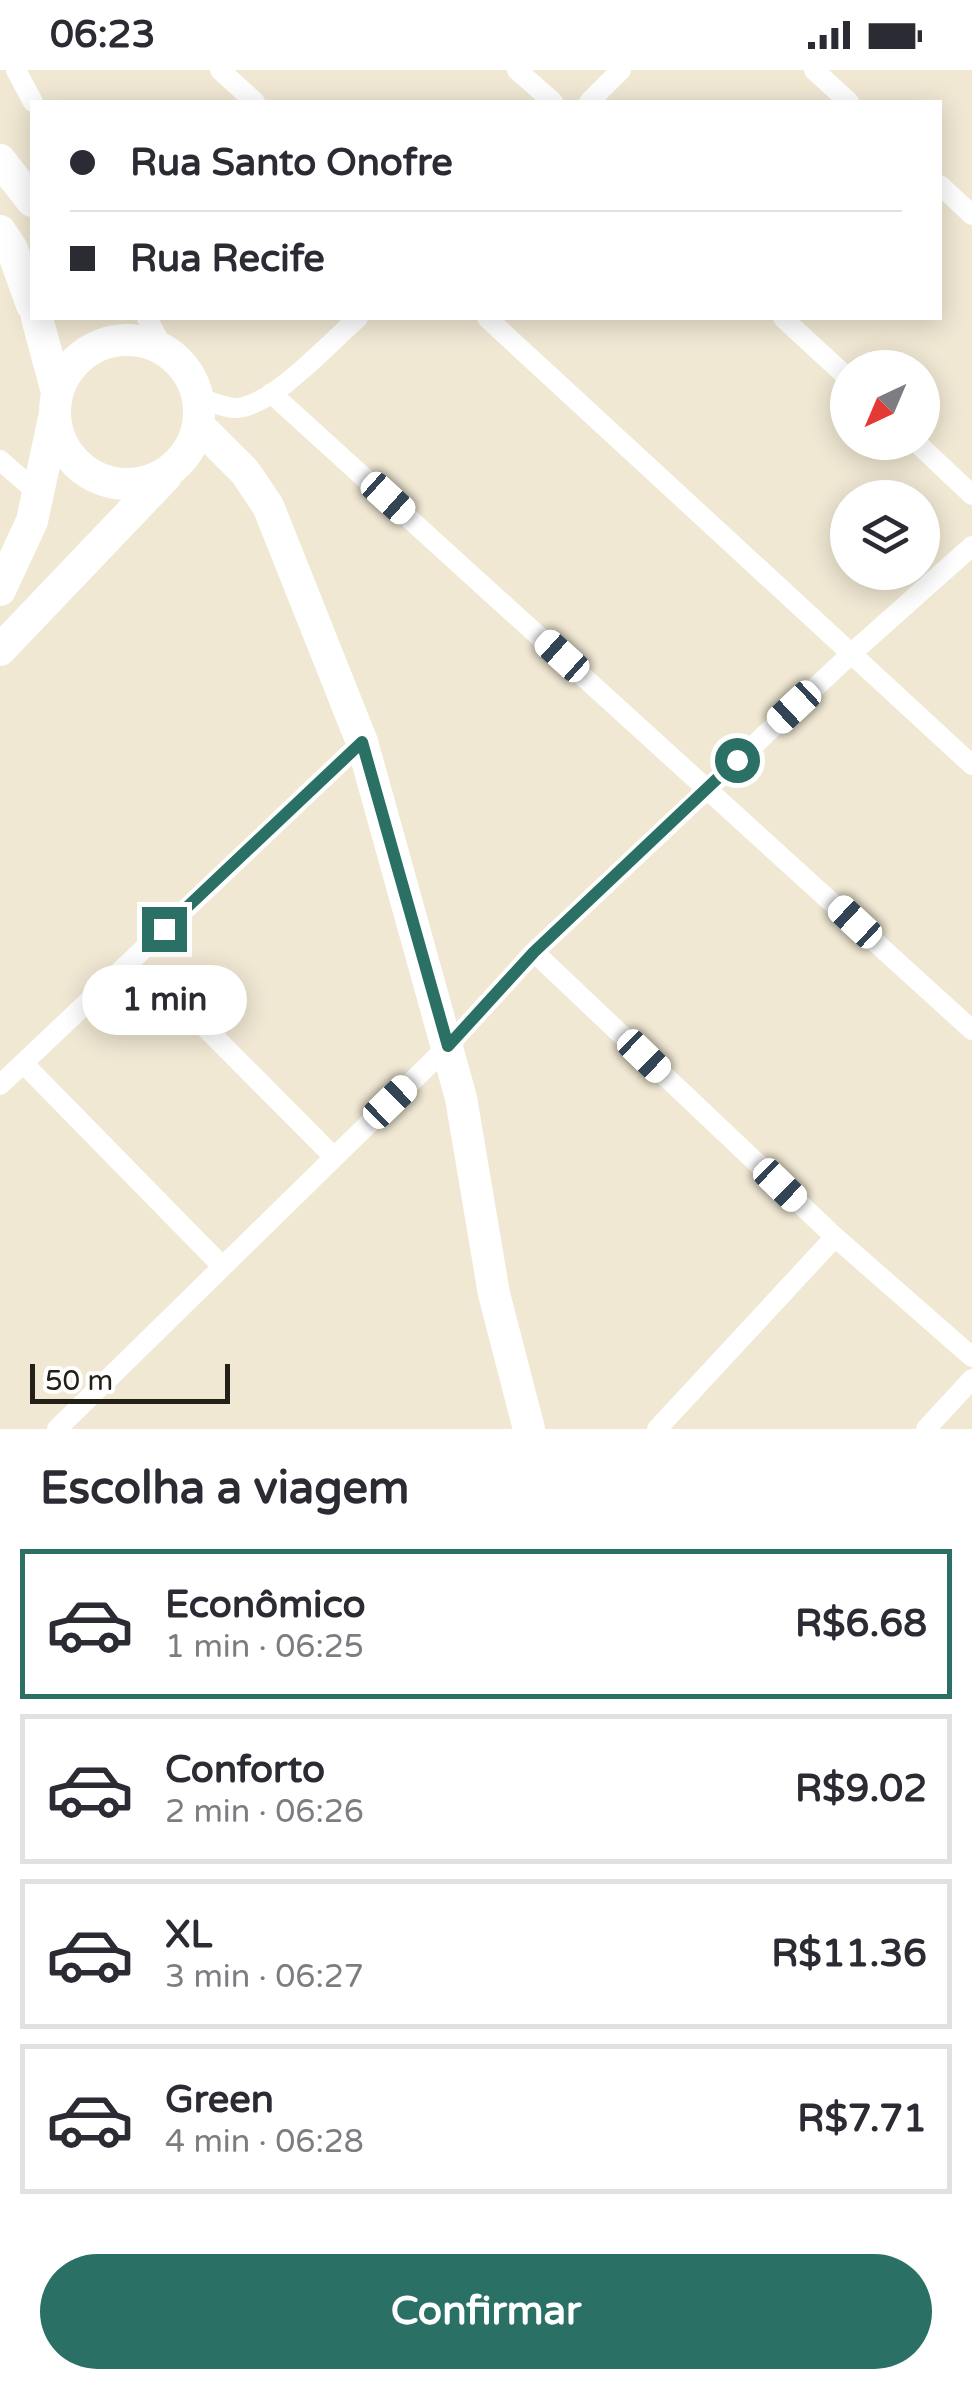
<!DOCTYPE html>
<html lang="pt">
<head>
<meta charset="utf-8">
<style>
	:root { --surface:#fff; --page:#f2f2f3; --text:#2b2b33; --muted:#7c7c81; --line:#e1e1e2; --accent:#2a7064 }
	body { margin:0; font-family:"Varela Round",sans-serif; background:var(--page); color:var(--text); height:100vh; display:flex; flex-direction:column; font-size:38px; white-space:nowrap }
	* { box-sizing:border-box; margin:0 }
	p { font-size:32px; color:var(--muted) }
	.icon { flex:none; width:55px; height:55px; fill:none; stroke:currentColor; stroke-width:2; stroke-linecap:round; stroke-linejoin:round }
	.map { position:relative; height:1359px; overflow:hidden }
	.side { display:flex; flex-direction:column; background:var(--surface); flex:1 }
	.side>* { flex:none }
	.banner { position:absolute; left:30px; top:30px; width:912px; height:220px; border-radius:0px; box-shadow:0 5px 25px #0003; display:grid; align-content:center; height:220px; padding:0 40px; background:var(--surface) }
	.needle { width:65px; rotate:224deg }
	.fabs { position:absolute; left:830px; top:280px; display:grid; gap:20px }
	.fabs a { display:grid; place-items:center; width:110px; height:110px; border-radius:50%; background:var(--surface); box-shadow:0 5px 25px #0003; font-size:50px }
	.scale { position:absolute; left:30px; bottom:25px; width:200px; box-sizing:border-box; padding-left:10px; border:5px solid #232018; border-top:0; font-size:28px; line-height:35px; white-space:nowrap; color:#232018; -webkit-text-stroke:8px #fff; paint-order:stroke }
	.end { position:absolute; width:45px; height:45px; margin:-22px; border:12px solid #2a7064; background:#fff; box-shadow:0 0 0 5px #fff }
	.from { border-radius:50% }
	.bubble { position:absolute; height:70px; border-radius:35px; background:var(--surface); box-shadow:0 5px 25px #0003; font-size:32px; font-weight:700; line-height:70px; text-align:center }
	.car { position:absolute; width:30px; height:60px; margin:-30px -15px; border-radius:12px; box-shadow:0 0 8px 2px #0007; background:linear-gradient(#fff 24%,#345 0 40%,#fff 0 76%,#345 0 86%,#fff 0) }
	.banner b { display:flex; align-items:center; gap:35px; height:95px; font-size:38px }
	.banner b+b { border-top:2px solid var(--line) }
	.banner i { width:25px; height:25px; background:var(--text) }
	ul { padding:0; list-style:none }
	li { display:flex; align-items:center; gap:30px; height:150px; margin:0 20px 15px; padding:0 20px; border:5px solid var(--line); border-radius:0px }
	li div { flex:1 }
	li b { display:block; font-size:38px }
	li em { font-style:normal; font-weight:700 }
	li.on { border-color:var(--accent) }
	li>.icon { width:90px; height:90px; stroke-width:1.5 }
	h2 { padding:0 40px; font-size:45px; line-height:120px }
	.cta { display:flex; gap:20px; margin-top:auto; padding:20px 40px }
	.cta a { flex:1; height:115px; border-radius:60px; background:var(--accent); color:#fff; font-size:40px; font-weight:700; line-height:115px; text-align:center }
	.status { display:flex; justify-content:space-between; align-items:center; height:70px; padding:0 50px; background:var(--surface); direction:ltr }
	.status svg { height:28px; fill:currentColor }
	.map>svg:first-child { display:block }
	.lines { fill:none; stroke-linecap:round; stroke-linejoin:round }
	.minor { stroke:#fff; stroke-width:20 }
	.primary { stroke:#fff; stroke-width:32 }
	.route { stroke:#2a7064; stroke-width:12 }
</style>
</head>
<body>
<div class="status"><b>06:23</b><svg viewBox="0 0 49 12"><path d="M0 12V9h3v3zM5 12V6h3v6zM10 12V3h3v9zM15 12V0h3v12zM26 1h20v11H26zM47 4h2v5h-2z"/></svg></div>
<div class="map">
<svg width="972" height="1359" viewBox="0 0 972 1359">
	<rect width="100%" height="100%" fill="#f0e8d3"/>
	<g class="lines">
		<!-- minor -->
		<path class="minor" d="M16,0L33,32
			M220,0L255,32
			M517,0L553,32
			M814,0L849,32
			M589,32L621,0
			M940,115L972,145
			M147,248L164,279
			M487,248L972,695
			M783,248L848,308
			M271,323L972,960
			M199,328C210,331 226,339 237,338C274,335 330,272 358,248
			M916,372L972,425
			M0,390L39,424
			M534,882L835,1167L972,1287
			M156,908L334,1087
			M23,993L222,1196
			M0,1015L362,672
			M57,1359L448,976L534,882L852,583L972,476
			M657,1359L835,1167
			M926,1359L972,1309"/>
		<!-- primary -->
		<path class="primary" d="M0,90L32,131
			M0,161L12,179L32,235
			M37,248L57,322
			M55 342a72 72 0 1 1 144 0a72 72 0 1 1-144 0Z
			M199,356L245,402L268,436L362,672L461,1028L494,1224L529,1359
			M0,520L32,451L54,348
			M0,580L166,406"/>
	</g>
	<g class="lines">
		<!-- route -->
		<path class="route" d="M164,859L362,672L448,976L534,882L737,690"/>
	</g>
</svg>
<div class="fabs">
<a><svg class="needle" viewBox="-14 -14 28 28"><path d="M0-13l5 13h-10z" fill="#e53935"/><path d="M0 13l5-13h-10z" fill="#7c7c81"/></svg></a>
<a><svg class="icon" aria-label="layers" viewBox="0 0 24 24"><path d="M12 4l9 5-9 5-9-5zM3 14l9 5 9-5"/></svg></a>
</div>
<div class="scale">50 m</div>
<i class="end from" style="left:737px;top:690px"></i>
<i class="end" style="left:164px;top:859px"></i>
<div class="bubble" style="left:82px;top:895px;width:165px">1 min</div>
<i class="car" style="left:388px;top:428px;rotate:132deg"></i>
<i class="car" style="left:562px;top:586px;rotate:312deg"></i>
<i class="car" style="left:794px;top:637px;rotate:227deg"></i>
<i class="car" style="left:855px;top:852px;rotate:313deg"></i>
<i class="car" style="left:644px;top:986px;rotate:134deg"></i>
<i class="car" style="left:390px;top:1032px;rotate:46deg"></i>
<i class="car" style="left:780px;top:1115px;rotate:134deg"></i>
<div class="banner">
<b><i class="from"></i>Rua Santo Onofre</b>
<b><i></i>Rua Recife</b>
</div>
</div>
<section class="side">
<h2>Escolha a viagem</h2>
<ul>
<li class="on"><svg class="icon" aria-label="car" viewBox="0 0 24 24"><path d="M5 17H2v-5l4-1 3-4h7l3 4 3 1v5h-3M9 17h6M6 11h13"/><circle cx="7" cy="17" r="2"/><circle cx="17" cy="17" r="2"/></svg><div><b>Econômico</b><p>1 min · 06:25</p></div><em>R$6.68</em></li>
<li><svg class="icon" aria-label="car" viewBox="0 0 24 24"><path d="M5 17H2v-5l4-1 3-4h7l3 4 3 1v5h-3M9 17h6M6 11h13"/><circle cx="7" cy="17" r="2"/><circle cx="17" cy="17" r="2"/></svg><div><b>Conforto</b><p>2 min · 06:26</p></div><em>R$9.02</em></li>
<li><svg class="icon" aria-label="car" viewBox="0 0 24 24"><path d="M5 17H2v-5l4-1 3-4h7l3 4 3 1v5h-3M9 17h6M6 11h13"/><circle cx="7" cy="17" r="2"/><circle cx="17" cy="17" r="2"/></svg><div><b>XL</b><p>3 min · 06:27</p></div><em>R$11.36</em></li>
<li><svg class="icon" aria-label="car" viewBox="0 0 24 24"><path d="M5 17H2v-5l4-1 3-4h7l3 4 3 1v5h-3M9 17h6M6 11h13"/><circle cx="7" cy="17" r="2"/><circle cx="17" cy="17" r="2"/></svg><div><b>Green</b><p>4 min · 06:28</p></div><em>R$7.71</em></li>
</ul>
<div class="cta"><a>Confirmar</a></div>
</section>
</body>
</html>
